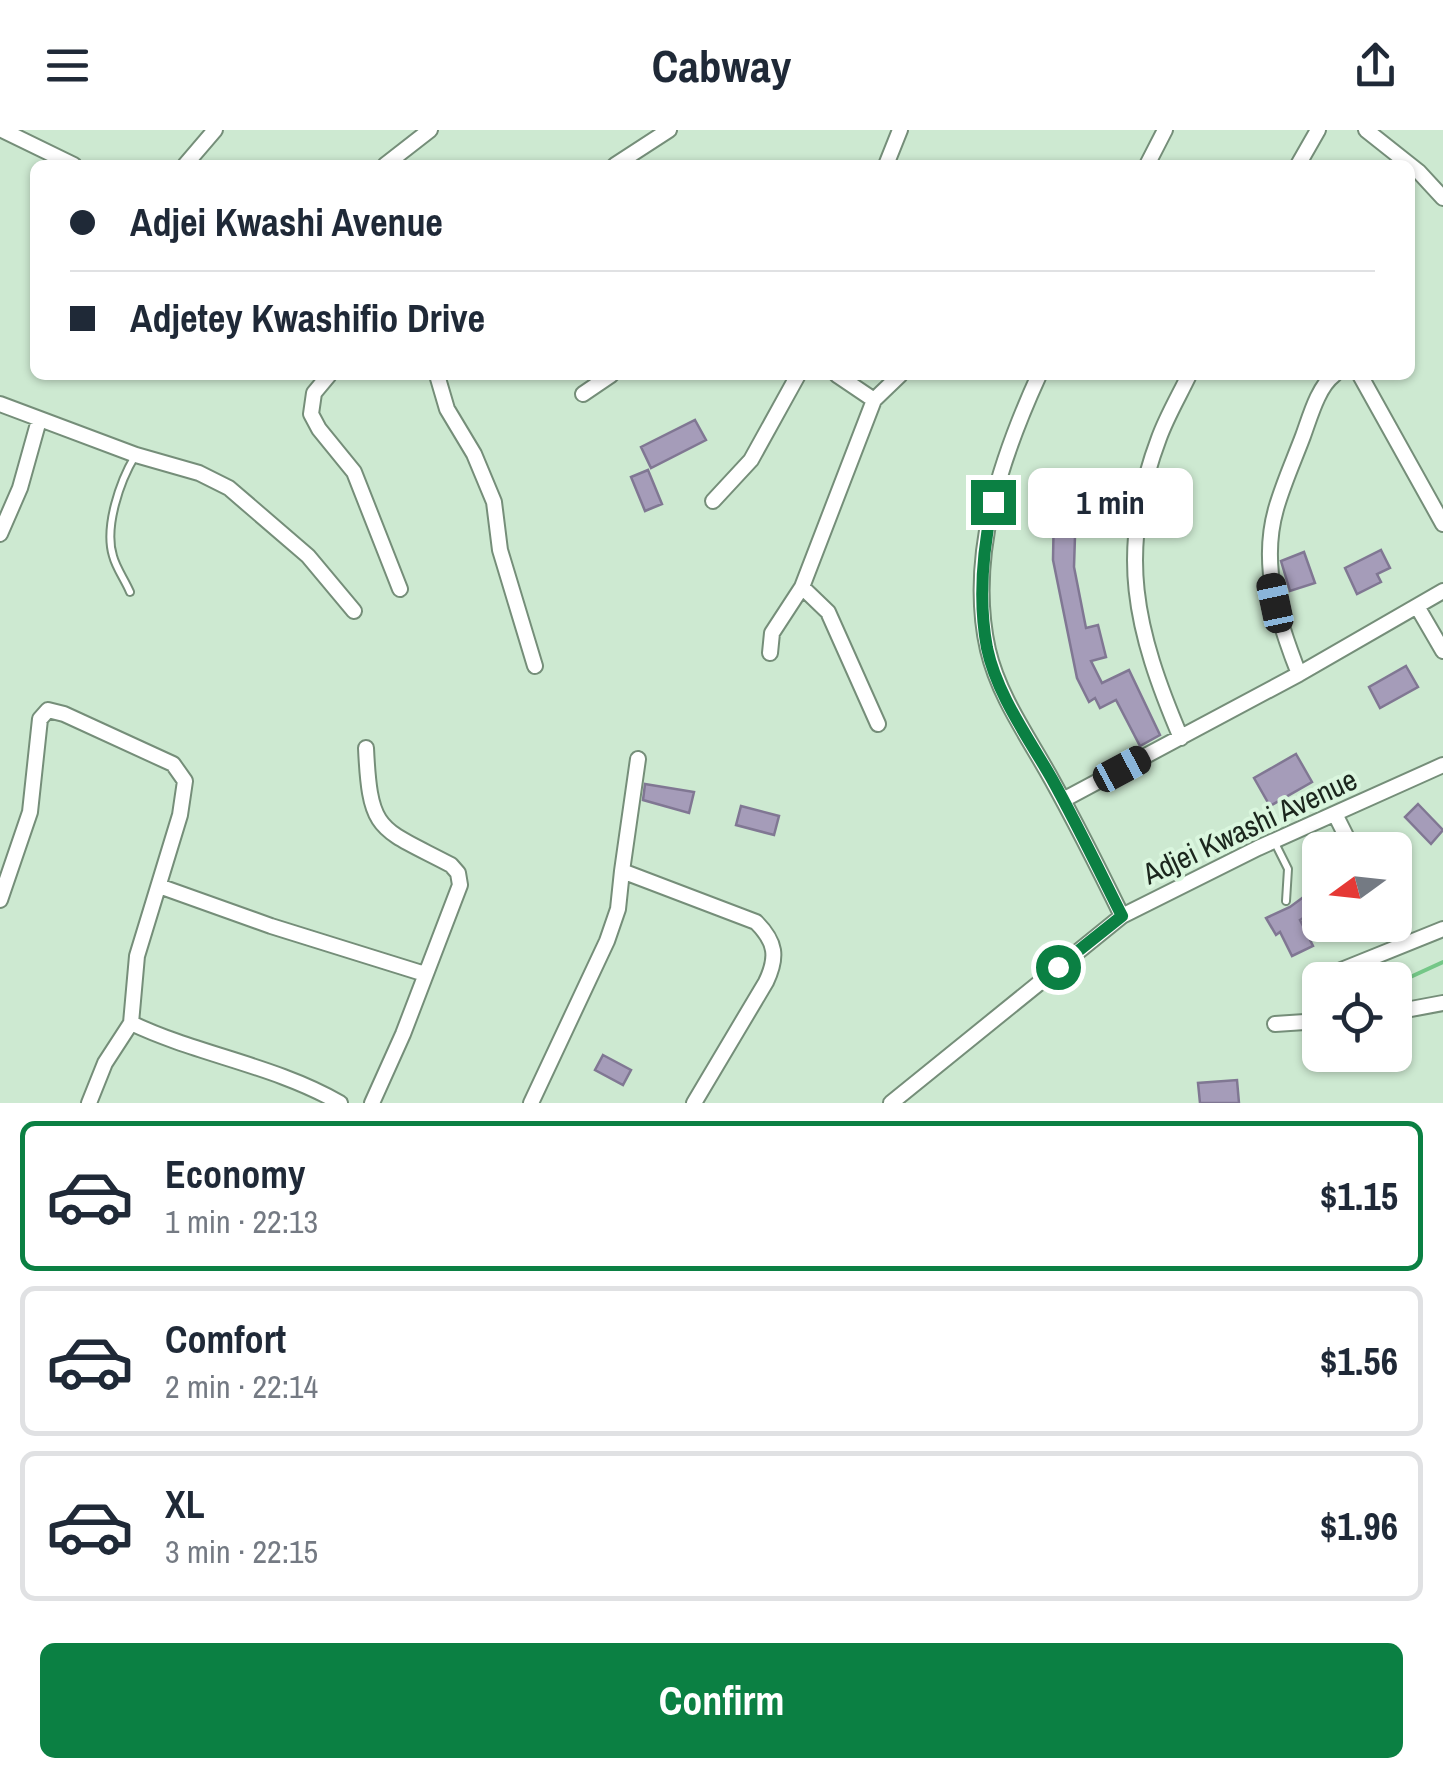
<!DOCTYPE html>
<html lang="en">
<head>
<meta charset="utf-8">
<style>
	:root { --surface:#fff; --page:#f2f2f3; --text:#1f2937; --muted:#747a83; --line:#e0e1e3; --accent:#0b8043 }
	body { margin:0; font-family:"Archivo Narrow",sans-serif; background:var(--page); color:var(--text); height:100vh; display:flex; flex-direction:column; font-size:38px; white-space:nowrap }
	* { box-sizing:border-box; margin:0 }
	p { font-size:32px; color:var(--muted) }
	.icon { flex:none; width:55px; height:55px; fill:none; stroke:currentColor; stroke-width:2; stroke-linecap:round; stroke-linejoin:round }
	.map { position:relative; height:973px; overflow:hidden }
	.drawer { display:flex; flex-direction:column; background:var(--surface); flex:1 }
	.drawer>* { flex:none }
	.guide { position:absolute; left:30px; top:30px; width:1385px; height:220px; border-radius:15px; box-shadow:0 2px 8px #0004; display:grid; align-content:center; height:220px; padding:0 40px; background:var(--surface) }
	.needle { width:65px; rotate:255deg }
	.fabs { position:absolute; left:1302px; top:702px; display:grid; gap:20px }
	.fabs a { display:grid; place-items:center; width:110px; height:110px; border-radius:15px; background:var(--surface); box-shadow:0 2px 8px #0004; font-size:50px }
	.end { position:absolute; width:45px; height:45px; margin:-22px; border:12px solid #0b8043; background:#fff; box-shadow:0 0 0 5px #fff }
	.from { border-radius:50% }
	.bubble { position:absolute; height:70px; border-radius:15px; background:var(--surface); box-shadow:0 2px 8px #0004; font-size:32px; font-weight:700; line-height:70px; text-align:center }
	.car { position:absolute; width:30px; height:60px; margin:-30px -15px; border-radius:12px; box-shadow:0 0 8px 2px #0007; background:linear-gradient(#222 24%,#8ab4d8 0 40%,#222 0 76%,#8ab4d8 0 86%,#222 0) }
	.guide b { display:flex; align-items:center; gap:35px; height:95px; font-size:38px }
	.guide b+b { border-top:2px solid var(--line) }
	.guide i { width:25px; height:25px; background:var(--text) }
	ul { padding:18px 0 0; list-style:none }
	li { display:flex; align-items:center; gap:30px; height:150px; margin:0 20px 15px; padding:0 20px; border:5px solid var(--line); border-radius:15px }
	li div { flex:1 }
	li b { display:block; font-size:38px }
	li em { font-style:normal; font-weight:700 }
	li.active { border-color:var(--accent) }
	li>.icon { width:90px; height:90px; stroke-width:1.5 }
	.action { display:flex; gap:20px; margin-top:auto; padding:20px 40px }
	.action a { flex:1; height:115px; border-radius:15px; background:var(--accent); color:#fff; font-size:40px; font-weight:700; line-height:115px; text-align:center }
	header { display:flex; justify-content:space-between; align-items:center; height:130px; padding:0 40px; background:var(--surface); font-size:45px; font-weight:700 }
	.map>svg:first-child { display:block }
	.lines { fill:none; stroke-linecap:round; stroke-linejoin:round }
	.stream { stroke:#74c787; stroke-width:4 }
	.building { fill:#a59cb9; stroke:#807793; stroke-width:2.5 }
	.service-casing { stroke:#758e79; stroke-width:10 }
	.minor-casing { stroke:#758e79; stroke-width:18 }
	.service { stroke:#fff; stroke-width:6 }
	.minor { stroke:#fff; stroke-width:14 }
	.route { stroke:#0b8043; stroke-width:12 }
	.labels { text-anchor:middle; stroke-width:8; stroke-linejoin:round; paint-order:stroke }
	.street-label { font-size:30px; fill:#1b261d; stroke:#daf6de }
</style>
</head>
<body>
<header><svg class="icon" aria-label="menu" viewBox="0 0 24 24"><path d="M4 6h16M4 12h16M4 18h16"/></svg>Cabway<svg class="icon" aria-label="share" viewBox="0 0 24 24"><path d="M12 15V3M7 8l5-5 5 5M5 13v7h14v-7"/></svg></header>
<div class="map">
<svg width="1443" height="973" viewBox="0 0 1443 973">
	<rect width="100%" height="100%" fill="#cde9d1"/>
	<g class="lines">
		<!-- stream -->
		<path class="stream" d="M1395,854L1443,832"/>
	</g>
	<!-- building -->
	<path class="building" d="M695,290L706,310L651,338L641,317Z
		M648,340L662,374L645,381L631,347Z
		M1054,375L1076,376L1074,437L1086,498L1098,495L1106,527L1091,531L1102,553L1129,540L1160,605L1140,616L1116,570L1100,578L1095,568L1089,572L1077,548L1053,430Z
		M1381,420L1390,438L1377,444L1381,452L1357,464L1345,438Z
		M1304,422L1315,453L1290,461L1281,431Z
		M1406,536L1418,557L1380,578L1369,557Z
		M1296,624L1312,652L1270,676L1254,648Z
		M645,654L694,662L689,683L643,670Z
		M1418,674L1443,700L1431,714L1405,687Z
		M741,676L779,686L774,705L736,695Z
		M1313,760L1320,778L1300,790L1313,816L1292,826L1280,802L1276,805L1266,788L1290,777Z
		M603,925L631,940L623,955L595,940Z
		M1237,950L1239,973H1200L1198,953Z"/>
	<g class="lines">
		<defs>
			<path id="service" d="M130,462C125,450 116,438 113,426C104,397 120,351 135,326
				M1274,711L1288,739L1286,771"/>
			<path id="minor" d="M2,0L74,35
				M1366,0L1419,42L1443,68
				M185,35L215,0
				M385,35L430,0
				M615,35L669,0
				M886,35L900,0
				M1147,35L1165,0
				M1298,35L1318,0
				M329,245L314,263L311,284L319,299L354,342L400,459
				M437,245L447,279L474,324L494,372L500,420L535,536
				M1039,245C1001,328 967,427 988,520C999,567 1029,608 1052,650C1077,695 1100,741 1122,786
				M1360,245L1443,394
				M583,264L611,245
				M874,270L900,245
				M0,274L136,325L199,343L229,358L308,426L354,481
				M713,371L751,330L798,245
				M0,404L20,358L39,290
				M802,457L828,482L878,594
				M1418,478L1443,521
				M770,523L772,503L802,457L874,270L837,245
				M1299,544C1278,491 1260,435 1276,379C1283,354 1294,330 1303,306C1310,287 1318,257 1334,245
				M1181,608C1135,500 1116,422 1159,308C1167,286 1179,266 1189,245
				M366,618C370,704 379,697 451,735L458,743L460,755L403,904L372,973
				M638,629L622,741L756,792C776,812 778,827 766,852L694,973
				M1063,670L1299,544L1443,461
				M1336,686L1353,720
				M159,756L271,796L425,844
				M0,770L30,682L40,589L48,580L64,584L173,634L185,651L180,685L137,826L131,893L105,933L89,973
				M1395,882L1443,873
				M1318,891L1311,859L1314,851L1443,799
				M131,893C198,925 274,935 340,973
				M1275,894L1320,891
				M531,973L607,811L618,779L622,741
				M891,973L1122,786L1258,718L1443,635"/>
		</defs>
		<!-- service casing -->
		<use href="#service" class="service-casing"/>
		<!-- minor casing -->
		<use href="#minor" class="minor-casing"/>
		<!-- service -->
		<use href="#service" class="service"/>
		<!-- minor -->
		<use href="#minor" class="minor"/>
	</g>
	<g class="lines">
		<!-- route -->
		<path class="route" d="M993,372C983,418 978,470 987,518C997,565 1028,607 1052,649C1077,694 1099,740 1122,786L1058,837"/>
	</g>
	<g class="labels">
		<!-- street labels -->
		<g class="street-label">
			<text transform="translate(1250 697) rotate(-25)" y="10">Adjei Kwashi Avenue</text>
		</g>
	</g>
</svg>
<div class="fabs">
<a><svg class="needle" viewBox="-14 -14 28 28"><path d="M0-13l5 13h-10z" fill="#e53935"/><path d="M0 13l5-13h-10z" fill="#747a83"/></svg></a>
<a><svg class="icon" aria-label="locate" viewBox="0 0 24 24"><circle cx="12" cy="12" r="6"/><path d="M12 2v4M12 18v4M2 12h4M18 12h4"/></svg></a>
</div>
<i class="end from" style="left:1058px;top:837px"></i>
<i class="end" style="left:993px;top:372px"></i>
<div class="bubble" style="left:1028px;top:338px;width:165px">1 min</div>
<i class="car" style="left:1275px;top:473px;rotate:348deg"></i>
<i class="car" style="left:1122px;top:639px;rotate:62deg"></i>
<div class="guide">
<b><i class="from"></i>Adjei Kwashi Avenue</b>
<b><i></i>Adjetey Kwashifio Drive</b>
</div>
</div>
<section class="drawer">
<ul>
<li class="active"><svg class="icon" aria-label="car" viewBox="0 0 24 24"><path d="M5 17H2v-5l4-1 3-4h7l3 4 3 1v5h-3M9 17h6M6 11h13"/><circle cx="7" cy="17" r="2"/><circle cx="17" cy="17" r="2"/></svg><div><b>Economy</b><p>1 min · 22:13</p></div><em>$1.15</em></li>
<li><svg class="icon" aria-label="car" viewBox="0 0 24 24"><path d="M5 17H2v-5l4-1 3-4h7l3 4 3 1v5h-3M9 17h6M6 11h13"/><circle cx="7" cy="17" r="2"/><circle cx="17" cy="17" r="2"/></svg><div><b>Comfort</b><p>2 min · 22:14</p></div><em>$1.56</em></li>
<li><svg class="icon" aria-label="car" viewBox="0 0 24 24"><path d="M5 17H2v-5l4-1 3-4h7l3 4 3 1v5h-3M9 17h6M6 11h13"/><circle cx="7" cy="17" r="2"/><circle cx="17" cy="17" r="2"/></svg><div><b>XL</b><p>3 min · 22:15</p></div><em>$1.96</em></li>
</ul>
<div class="action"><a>Confirm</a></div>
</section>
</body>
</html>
